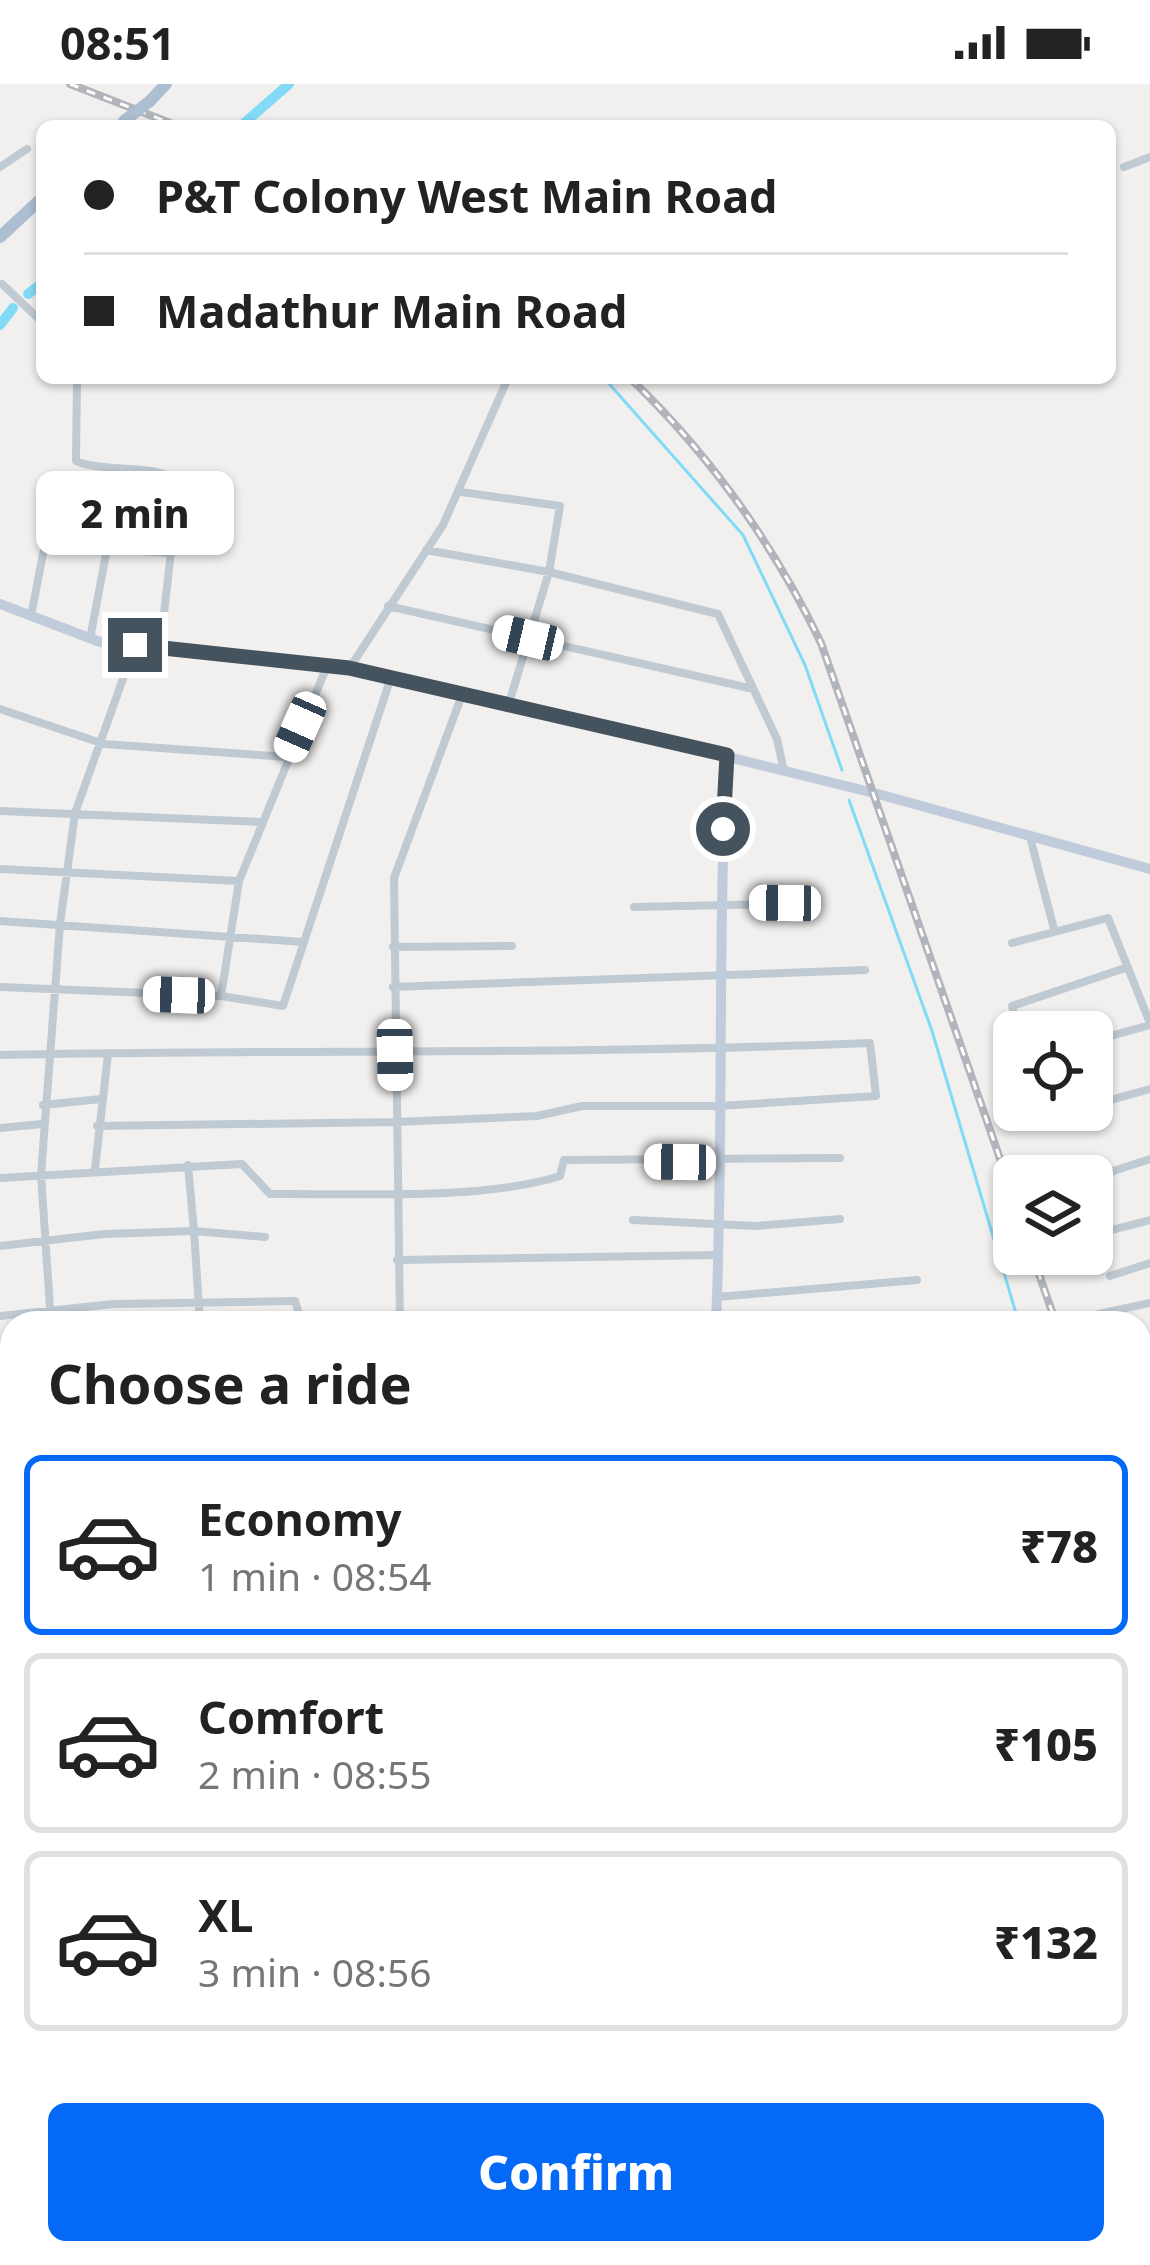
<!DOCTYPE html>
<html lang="en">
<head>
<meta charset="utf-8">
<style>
	:root { --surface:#fff; --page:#f2f2f2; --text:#222; --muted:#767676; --line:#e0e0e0; --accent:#0569f7 }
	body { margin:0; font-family:"Noto Sans",sans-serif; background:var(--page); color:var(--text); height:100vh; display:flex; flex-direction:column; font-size:45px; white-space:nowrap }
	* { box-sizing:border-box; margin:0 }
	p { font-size:39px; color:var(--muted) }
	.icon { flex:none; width:66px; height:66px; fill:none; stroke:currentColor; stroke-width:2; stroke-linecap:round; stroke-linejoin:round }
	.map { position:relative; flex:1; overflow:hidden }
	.panel { position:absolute; left:0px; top:1227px; width:1152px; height:954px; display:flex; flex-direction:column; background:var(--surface); border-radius:36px 36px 0 0; box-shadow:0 3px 9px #0004 }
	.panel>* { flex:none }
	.guide { position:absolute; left:36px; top:36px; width:1080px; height:264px; border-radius:18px; box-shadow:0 3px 9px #0004; display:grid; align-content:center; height:264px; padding:0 48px; background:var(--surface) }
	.buttons { position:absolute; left:993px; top:927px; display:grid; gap:24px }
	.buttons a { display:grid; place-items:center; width:120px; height:120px; border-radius:18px; background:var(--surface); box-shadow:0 3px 9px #0004; font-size:60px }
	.end { position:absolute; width:54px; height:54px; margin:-27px; border:15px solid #45535f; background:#fff; box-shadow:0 0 0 6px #fff }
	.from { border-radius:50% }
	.bubble { position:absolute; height:84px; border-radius:18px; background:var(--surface); box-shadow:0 3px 9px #0004; font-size:39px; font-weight:800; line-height:84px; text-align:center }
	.car { position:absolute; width:36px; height:72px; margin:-36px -18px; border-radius:15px; box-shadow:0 0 9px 3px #0007; background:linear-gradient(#fff 24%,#345 0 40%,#fff 0 76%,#345 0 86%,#fff 0) }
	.guide b { display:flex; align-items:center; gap:42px; height:114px; font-size:45px }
	.guide b+b { border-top:3px solid var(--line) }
	.guide i { width:30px; height:30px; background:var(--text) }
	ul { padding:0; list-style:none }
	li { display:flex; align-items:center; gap:36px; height:180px; margin:0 24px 18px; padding:0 24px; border:6px solid var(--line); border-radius:18px }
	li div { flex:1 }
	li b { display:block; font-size:45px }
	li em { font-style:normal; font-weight:800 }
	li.current { border-color:var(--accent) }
	li>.icon { width:108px; height:108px; stroke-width:1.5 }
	h2 { padding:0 48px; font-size:54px; line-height:144px }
	.cta { display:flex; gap:24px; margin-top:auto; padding:24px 48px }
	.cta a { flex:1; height:138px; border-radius:18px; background:var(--accent); color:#fff; font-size:48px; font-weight:800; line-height:138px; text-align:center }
	.status { display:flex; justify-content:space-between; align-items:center; height:84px; padding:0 60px; background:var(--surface); direction:ltr }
	.status svg { height:33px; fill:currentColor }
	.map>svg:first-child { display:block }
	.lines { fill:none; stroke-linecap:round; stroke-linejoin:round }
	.stream { stroke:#82dbf6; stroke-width:3 }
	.canal { stroke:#82dbf6; stroke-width:10 }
	.street { stroke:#bfcad3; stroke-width:8 }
	.secondary { stroke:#c0ccdb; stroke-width:10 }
	.primary { stroke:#adbed1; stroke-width:12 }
	.rail-casing { stroke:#b1b5bb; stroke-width:8 }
	.rail { stroke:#fff; stroke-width:3; stroke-dasharray:9; stroke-linecap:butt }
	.primary-bridge { stroke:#adbed1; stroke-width:12 }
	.route { stroke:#45535f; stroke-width:15 }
</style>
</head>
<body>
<div class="status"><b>08:51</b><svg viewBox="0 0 49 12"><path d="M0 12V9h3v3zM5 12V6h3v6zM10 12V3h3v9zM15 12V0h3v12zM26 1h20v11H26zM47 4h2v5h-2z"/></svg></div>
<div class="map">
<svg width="1150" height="2181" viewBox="0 0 1150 2181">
	<rect width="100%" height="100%" fill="#f2f0ef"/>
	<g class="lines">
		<!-- stream -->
		<path class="stream" d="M604,294L743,451L805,581L842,686
			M849,716L932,947L1018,1236
			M1140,1583L1150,1610"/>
		<!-- canal -->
		<path class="canal" d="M241,42L289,0
			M28,210L42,199
			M0,241L13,224"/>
		<!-- street -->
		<path class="street" d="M0,83L27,65
			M1124,83L1150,73
			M2,200L42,238
			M77,294L76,377C108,390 150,378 179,397L160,565
			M461,408L560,422L549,488L509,619
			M426,466L549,488L718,530L777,655L784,687
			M388,522L749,604
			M31,532L49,439L107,465
			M90,555L107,465L172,469
			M349,585L443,441L508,294
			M0,625L104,660L287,673
			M0,727L260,738
			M1030,753L1054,845
			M0,785L239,797
			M634,823L817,819
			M0,837L303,858
			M1012,859L1108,834L1150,939
			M393,863L512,862
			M0,903L221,912L283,922L391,593
			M393,903L865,886
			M221,912L239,797L327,582
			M1020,948L1012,922L1128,883
			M1092,957L1150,941
			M0,971C290,965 580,971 870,959L876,1012L719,1022H582L537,1032L396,1038L97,1042
			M43,1021L101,1015
			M1092,1021L1150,1005
			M1032,1034L1069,1026
			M0,1044L42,1040
			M188,1081L194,1147L265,1153
			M95,1085L108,970
			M0,1094L242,1080L270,1110C355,1109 481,1117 560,1092L564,1076L840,1074
			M1092,1094L1150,1075
			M633,1136L755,1142L840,1135
			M1092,1151L1150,1136
			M0,1162L104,1150L194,1147L200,1239
			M397,1176L719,1171
			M1110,1192L1150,1179
			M717,1213L917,1196
			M0,1232L113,1220L295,1217L302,1239
			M51,1239L41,1091L60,840L75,729L135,561
			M400,1239L394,794L462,611
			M1057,1239L1150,1219
			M0,1307L12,1305
			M0,1353L12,1352
			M0,1402H12
			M0,1470L12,1469
			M0,1538H12
			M0,1610H12
			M0,1703L12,1702
			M0,1775L12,1774
			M0,1850L12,1848
			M0,2020L12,2018
			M0,2080L12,2079
			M0,2153L12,2151
			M111,2169V2181
			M321,2169L323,2181
			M401,2169L404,2181
			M519,2169L520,2181
			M1084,2169L1086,2181
			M112,2175L151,2169
			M742,2181V2169"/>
		<!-- secondary -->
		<path class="secondary" d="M0,520L100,558L349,585L509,619L878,710L1150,785
			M716,1239C724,1050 717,860 727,671
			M0,1956L12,1954"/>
		<!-- primary -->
		<path class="primary" d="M150,17L166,0
			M0,153L42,114"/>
		<defs>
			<path id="rail" d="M70,0L178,42
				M630,294C710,371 773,459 821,559L1014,1115
				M1032,1170L1056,1239
				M1140,1490L1150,1520"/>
		</defs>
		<!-- rail casing -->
		<use href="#rail" class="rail-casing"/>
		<!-- rail -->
		<use href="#rail" class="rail"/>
		<!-- primary-bridge -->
		<path class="primary-bridge" d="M124,37L150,17"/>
	</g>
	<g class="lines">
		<!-- route -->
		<path class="route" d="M135,561L349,584L727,671L723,745"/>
	</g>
</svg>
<div class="buttons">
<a><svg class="icon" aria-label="locate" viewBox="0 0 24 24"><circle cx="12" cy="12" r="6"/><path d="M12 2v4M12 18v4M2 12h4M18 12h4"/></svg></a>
<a><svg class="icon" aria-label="layers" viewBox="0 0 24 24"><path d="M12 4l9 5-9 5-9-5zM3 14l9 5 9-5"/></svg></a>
</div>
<i class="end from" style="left:723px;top:745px"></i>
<i class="end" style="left:135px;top:561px"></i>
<div class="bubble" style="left:36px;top:387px;width:198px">2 min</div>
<i class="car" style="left:528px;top:554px;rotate:283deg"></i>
<i class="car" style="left:300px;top:643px;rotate:204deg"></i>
<i class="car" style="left:785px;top:819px;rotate:271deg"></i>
<i class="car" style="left:179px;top:911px;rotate:272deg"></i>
<i class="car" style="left:395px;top:971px;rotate:179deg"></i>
<i class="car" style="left:680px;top:1078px;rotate:271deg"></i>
<div class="guide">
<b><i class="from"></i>P&amp;T Colony West Main Road</b>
<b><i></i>Madathur Main Road</b>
</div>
<section class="panel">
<h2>Choose a ride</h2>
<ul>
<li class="current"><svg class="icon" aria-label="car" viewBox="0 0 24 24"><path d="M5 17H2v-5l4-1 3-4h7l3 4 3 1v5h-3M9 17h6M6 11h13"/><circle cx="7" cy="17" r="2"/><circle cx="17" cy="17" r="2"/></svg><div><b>Economy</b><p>1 min · 08:54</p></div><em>₹78</em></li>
<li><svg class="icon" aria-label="car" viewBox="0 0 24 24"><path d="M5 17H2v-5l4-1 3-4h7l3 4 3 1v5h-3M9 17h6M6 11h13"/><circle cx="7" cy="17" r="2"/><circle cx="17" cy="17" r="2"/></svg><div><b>Comfort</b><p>2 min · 08:55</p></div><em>₹105</em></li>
<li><svg class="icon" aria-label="car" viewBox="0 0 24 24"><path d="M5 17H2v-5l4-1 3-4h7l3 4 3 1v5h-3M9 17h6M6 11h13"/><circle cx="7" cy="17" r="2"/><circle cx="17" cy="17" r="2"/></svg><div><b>XL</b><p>3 min · 08:56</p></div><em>₹132</em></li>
</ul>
<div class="cta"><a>Confirm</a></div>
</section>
</div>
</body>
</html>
